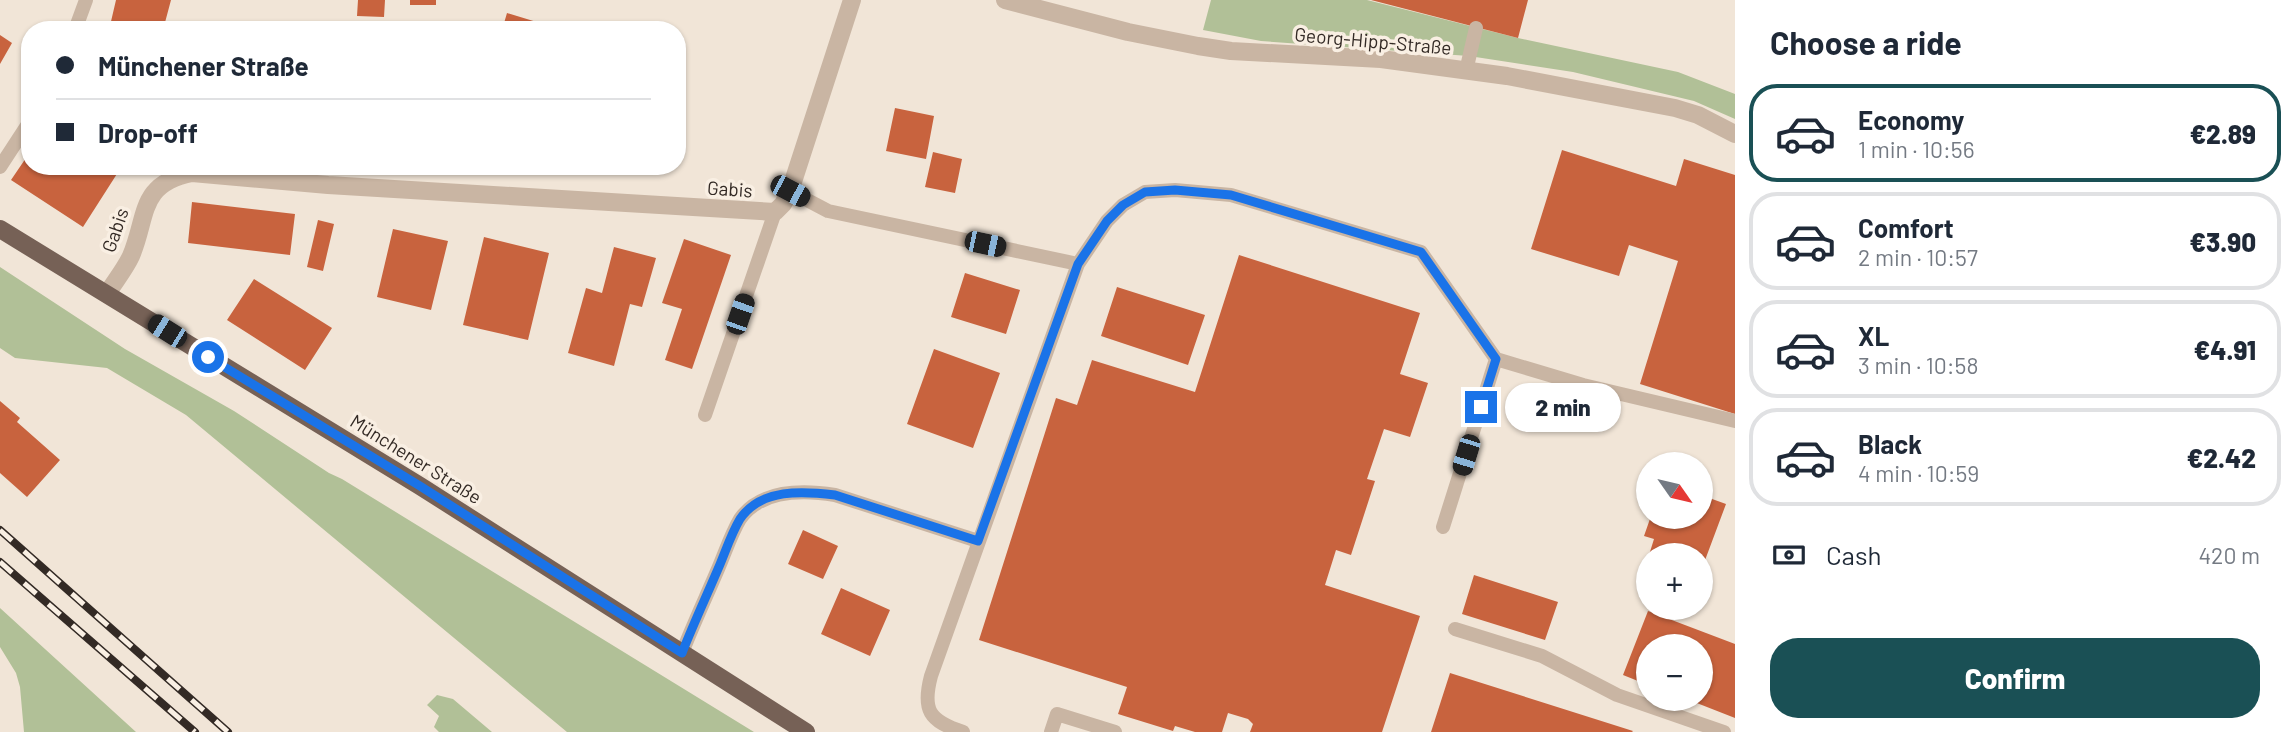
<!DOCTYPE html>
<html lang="en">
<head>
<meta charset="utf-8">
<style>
	:root { --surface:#fff; --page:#f6f6f7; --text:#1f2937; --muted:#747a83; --line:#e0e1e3; --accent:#1a5055 }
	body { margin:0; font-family:Barlow,sans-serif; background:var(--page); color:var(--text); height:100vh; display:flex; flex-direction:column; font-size:26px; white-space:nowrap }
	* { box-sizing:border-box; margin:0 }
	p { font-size:23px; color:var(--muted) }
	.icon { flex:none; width:38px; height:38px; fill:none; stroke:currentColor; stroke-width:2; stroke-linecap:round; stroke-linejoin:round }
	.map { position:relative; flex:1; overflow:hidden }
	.drawer { display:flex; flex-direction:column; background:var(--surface); width:560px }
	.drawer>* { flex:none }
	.guide { position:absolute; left:21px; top:21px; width:665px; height:154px; border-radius:28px; box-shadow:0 2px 5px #0004; display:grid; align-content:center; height:154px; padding:0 35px; background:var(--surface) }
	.needle { width:46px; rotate:124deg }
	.fabs { position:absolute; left:1636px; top:452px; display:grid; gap:14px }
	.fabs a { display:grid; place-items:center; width:77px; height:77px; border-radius:50%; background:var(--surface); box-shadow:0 2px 5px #0004; font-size:35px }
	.end { position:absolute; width:32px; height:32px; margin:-16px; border:9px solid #1a73e8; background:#fff; box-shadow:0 0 0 4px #fff }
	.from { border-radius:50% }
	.bubble { position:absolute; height:49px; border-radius:24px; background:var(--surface); box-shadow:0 2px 5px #0004; font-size:23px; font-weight:800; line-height:49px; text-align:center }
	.car { position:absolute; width:21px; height:42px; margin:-21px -10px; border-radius:9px; box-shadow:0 0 5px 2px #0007; background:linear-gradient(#222 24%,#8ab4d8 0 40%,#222 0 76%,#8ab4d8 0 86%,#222 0) }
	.guide b { display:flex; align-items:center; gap:24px; height:66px; font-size:26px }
	.guide b+b { border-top:2px solid var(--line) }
	.guide i { width:18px; height:18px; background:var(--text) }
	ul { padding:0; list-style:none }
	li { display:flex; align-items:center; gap:21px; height:98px; margin:0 14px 10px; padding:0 21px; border:4px solid var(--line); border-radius:28px }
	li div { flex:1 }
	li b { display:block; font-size:26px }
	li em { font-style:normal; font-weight:800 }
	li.active { border-color:var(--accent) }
	li>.icon { width:63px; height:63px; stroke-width:1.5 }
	h2 { padding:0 35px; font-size:32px; line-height:84px }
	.pay { display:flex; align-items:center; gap:18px; height:77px; padding:0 35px; font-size:26px }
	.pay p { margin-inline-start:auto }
	.action { display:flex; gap:14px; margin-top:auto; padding:14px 35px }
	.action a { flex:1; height:80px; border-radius:28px; background:var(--accent); color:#fff; font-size:28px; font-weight:800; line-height:80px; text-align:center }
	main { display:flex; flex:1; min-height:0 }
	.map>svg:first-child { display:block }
	.green { fill:#b1c097 }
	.building { fill:#c8633e }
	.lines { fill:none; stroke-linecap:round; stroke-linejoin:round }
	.service { stroke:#c9b5a3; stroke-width:14 }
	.minor { stroke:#c9b5a3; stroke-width:18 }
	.primary { stroke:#766156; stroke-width:18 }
	.rail-casing { stroke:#332a25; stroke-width:8 }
	.rail { stroke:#f9efe3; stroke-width:5; stroke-dasharray:16; stroke-linecap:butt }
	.route { stroke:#1a73e8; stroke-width:9 }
	.labels { text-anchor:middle; stroke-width:7; stroke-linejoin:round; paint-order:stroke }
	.street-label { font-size:19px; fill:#332a25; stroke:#f9efe3 }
</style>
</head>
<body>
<main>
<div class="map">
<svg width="1735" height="732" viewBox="0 0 1735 732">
	<rect width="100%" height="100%" fill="#f1e5d7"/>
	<!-- green -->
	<path class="green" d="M1211,0H1367L1518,38L1678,72L1735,94V119L1694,101L1573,72L1469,56L1261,41L1203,30Z
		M0,267L125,349L234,411L329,473L342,479L754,732H567L186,415L107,368L15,358L0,348Z
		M0,608L136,732H24L20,687L16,673L0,647Z
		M437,695L453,699L492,732H439L434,727L439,716L427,705Z"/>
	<!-- building -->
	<path class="building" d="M116,0H171L163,30H109Z
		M358,0H385L384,17L357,16Z
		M410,0H436V5H410Z
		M1371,0H1528L1518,38Z
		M507,13L553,27L552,30H502Z
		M0,35L12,43L0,64Z
		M895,108L934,116L926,159L886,151Z
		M1562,150L1676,186L1684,159L1735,175V414L1640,384L1678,261L1629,245L1619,276L1531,249Z
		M30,152V166H122L83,227L11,180Z
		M933,152L962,159L955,193L925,187Z
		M192,202L295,214L290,255L188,243Z
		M318,220L334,224L323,271L307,267Z
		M393,229L448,241L431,310L377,297Z
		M484,237L549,253L528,340L463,325Z
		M684,239L731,255L692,369L665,360L682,309L662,303Z
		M614,247L656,258L642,307L630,304L614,366L568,353L586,288L602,293Z
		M1239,255L1420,313L1400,374L1428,383L1410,437L1384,429L1367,479L1375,481L1351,555L1336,550L1325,585L1420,616L1382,732H1250L1253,724L1248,719L1228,713L1222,732H1195L1175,726L1173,731L1118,714L1127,687L979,640L1056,398L1077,405L1092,360L1195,392Z
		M965,273L1020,290L1006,334L951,317Z
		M254,279L332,328L305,370L227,320Z
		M1117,287L1205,315L1188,365L1101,336Z
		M934,349L1000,373L973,448L907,424Z
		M0,401L20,418L17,422L60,460L27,497L0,473Z
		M1701,495L1726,504L1701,571V555H1649L1654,539L1644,536L1651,516H1701Z
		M803,530L838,546L823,579L788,564Z
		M1474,575L1558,602L1545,640L1462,614Z
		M841,588L890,610L870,656L821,634Z
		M1648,611L1735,644V718L1684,698H1701V646H1648V685L1623,675Z
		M1450,673L1633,731L1632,732H1431Z"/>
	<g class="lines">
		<!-- service -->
		<path class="service" d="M75,30L86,0
			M1466,71L1476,28
			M0,167L30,121
			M790,191L828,211L1078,264
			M705,415L775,212
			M1443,527L1496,359
			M1455,629L1542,656L1617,695L1724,732
			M682,653C693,625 706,597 718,569C725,553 731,534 740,519C761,489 803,490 835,495L978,541
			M963,732C929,721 922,710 931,676L1078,264L1107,221L1123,205L1145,192L1175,190L1231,195L1421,252L1496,359L1583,385L1735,421
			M1051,732L1057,714L1115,732"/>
		<!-- minor -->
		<path class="minor" d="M1005,0L1128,32L1198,46L1231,51L1381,59L1507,76L1675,108L1698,115L1735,134
			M107,294C115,281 125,269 131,256C148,216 138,184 192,173L328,185L775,212L783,204L790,191L852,0"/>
		<!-- primary -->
		<path class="primary" d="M0,229L420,486L806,732"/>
		<defs>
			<path id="rail" d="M0,530L228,732
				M0,562L195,732"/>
		</defs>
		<!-- rail casing -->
		<use href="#rail" class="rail-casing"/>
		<!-- rail -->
		<use href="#rail" class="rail"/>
	</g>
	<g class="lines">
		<!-- route -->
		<path class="route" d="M208,357L420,486L682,653C693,625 706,597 718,569C725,553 731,534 740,519C761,488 803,491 835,495L978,541L1078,264L1107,221L1123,205L1145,192L1175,190L1231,195L1421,252L1496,359L1481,407"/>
	</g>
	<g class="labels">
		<!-- street labels -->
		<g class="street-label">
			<text transform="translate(1373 41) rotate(5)" y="7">Georg-Hipp-Straße</text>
			<text transform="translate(730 189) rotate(4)" y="7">Gabis</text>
			<text transform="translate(115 230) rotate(-71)" y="7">Gabis</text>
			<text transform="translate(416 459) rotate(32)" y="7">Münchener Straße</text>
		</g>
	</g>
</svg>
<div class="fabs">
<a><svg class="needle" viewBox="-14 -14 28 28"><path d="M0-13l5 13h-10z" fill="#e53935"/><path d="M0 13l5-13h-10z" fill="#747a83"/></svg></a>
<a>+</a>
<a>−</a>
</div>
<i class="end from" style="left:208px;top:357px"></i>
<i class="end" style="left:1481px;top:407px"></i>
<div class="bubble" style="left:1505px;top:383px;width:116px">2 min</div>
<i class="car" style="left:790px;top:191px;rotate:118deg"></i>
<i class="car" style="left:985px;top:244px;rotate:102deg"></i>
<i class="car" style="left:740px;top:314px;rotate:19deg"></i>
<i class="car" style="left:167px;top:331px;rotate:302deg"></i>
<i class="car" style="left:1466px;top:455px;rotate:197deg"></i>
<div class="guide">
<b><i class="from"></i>Münchener Straße</b>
<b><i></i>Drop-off</b>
</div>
</div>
<section class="drawer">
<h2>Choose a ride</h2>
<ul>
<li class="active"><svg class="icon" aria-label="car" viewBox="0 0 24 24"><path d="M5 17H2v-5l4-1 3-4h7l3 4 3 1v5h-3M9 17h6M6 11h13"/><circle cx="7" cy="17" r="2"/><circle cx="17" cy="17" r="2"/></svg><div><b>Economy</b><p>1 min · 10:56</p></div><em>€2.89</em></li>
<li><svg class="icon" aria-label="car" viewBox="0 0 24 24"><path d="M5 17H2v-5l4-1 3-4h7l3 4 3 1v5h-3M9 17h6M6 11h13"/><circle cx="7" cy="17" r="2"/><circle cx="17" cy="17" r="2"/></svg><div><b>Comfort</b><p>2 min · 10:57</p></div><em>€3.90</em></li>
<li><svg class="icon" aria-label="car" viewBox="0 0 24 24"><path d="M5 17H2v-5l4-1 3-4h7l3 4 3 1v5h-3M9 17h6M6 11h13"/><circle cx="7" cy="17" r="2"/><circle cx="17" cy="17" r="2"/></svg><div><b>XL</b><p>3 min · 10:58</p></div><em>€4.91</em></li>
<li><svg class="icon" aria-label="car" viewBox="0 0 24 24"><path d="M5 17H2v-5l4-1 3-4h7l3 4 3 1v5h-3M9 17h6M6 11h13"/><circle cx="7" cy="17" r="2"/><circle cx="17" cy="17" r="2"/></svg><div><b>Black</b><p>4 min · 10:59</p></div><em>€2.42</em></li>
</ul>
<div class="pay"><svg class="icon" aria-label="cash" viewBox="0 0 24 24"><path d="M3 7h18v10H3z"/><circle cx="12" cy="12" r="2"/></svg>Cash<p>420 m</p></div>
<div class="action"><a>Confirm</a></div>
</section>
</main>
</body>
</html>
